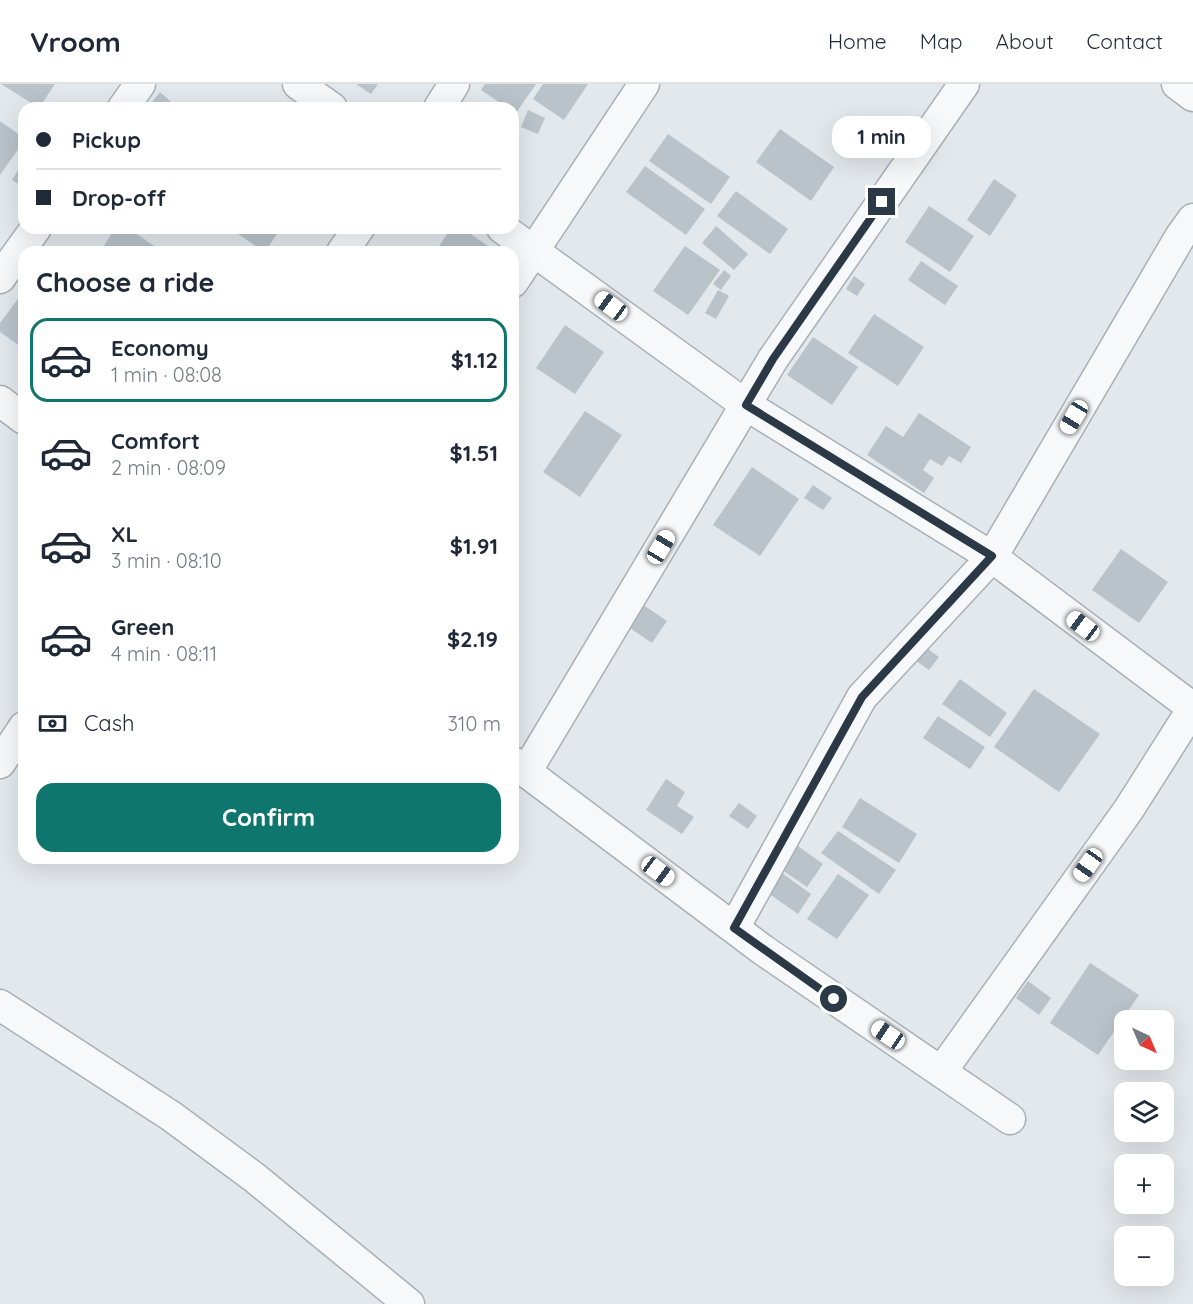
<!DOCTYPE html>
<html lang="en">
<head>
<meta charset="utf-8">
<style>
	:root { --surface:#fff; --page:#f6f6f7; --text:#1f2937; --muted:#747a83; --line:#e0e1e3; --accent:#0f766e }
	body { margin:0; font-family:Quicksand,sans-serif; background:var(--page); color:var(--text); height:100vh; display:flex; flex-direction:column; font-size:22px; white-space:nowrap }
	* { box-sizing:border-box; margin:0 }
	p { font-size:20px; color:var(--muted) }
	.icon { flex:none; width:33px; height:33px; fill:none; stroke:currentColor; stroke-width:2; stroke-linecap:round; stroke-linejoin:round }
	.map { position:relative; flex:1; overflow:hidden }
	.panel { position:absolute; left:18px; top:162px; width:501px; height:618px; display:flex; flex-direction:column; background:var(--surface); border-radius:18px; box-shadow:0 6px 24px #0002 }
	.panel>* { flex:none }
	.hud { position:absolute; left:18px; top:18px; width:501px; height:132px; border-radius:18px; box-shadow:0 6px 24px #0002; display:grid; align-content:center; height:132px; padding:0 18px; background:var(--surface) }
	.needle { width:39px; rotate:136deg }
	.controls { position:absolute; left:1114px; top:926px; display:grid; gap:12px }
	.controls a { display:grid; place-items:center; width:60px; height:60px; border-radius:12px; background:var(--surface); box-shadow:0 6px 24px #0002; font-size:30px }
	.end { position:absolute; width:27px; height:27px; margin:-14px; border:8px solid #2a3945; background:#fff; box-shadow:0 0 0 3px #fff }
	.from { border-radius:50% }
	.bubble { position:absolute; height:42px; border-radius:18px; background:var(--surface); box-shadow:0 6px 24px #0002; font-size:20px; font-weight:700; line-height:42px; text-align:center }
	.car { position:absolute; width:18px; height:36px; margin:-18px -9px; border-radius:8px; box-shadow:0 0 4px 2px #0007; background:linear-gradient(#fff 24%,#345 0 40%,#fff 0 76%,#345 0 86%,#fff 0) }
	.hud b { display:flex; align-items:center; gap:21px; height:57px; font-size:22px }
	.hud b+b { border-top:2px solid var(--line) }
	.hud i { width:15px; height:15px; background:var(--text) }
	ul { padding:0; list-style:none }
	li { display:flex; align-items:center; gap:18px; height:84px; margin:0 12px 9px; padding:0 6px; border:3px solid transparent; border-radius:18px }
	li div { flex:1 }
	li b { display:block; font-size:22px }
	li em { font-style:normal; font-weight:700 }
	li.on { border-color:var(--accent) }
	li>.icon { width:54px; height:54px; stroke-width:1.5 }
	h2 { padding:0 18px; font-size:27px; line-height:72px }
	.pay { display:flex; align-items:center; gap:15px; height:66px; padding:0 18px; font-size:22px }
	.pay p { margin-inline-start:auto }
	.cta { display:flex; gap:12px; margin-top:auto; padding:12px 18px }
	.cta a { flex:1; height:69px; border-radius:18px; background:var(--accent); color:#fff; font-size:24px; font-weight:700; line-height:69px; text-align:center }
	header { display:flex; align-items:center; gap:36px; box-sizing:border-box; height:84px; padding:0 30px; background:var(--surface); border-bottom:2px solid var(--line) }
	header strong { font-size:28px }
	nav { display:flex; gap:33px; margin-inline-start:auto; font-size:21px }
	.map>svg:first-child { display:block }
	.building { fill:#bac3ca }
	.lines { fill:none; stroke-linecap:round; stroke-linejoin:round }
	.minor-casing { stroke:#a8b0b7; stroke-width:33 }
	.minor { stroke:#f6f8fa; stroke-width:30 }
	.route { stroke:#2a3945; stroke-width:8 }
</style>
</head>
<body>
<header>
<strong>Vroom</strong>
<nav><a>Home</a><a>Map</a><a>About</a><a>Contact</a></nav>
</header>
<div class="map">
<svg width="1193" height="1220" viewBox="0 0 1193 1220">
	<rect width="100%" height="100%" fill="#e3e8ec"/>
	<!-- building -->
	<path class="building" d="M1,0H55L39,24Z
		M356,0H378L371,10Z
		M485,0H536L516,29L513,27V24H508L481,6Z
		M543,0H588L564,36L533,15Z
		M160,8L178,24H159L152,18Z
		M528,26L545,34L538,50L521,43Z
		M0,37L24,54V57L0,91Z
		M780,45L834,83L811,117L756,78Z
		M668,50L730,93L711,120L649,77Z
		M645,82L705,125L686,151L626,108Z
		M20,83L24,86V103L12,96Z
		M994,95L1017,111L990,152L967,136Z
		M736,107L788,145L770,170L717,132Z
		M929,122L974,152L950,188L905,158Z
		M716,142L748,170L734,186L702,159Z
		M115,144H128L163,168H100Z
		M229,144H281L265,168Z
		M451,144H462L491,164L488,168H435Z
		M685,162L720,186L688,231L653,207Z
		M921,177L958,202L945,221L908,196Z
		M724,186L731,192L721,206L713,200Z
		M854,192L865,200L857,212L846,205Z
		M718,206L729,212L716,235L705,229Z
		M20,212L24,215V265L0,248V239Z
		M874,230L924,263L898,302L848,269Z
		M565,241L604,268L575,310L536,284Z
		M813,253L858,283L832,321L787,291Z
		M585,327L622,351L580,413L543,388Z
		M919,329L971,363L961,379L949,372L942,382L930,375L923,386L934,394L924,409L867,371L886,342L903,353Z
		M752,383L799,415L760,472L713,441Z
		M813,401L832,414L823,426L804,414Z
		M1121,465L1168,498L1139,539L1092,506Z
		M642,520L667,537L652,559L627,542Z
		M925,563L939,573L929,586L915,576Z
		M960,595L1007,629L990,653L942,620Z
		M1034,605L1100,650L1059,708L994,663Z
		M938,632L985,663L970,685L923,654Z
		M666,695L685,708L677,722L694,733L682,750L646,726Z
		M860,714L917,750L899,779L842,743Z
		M739,719L757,732L748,745L729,732Z
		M838,747L896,786L879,810L821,769Z
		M791,757L823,780L807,803L775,781Z
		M779,787L811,810L798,830L765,807Z
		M838,790L869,811L837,855L807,835Z
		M1090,879L1139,911L1098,971L1050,939Z
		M1028,897L1051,914L1039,931L1016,914Z"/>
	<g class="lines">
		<defs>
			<path id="minor" d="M298,0L332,24
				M1177,0L1193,12
				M123,24L140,0
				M439,24L454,0
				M502,144L746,321L992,473L1193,624L1129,725L941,988
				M342,168L359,144
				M0,194L36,144
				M513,198L644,0
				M0,317L24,335
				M513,678L763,866L1010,1035
				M0,679L24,643
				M526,688L773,275L964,0
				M734,844L862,613L992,473L1180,153L1193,135
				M0,921L171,1032L255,1094L409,1220"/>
		</defs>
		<!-- minor casing -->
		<use href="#minor" class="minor-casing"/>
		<!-- minor -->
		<use href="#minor" class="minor"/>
	</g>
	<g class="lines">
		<!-- route -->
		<path class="route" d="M834,915L734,844L862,613L992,472L746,321L773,275L882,118"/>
	</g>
</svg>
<div class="controls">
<a><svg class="needle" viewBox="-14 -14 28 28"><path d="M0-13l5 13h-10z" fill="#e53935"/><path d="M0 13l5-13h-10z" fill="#747a83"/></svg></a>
<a><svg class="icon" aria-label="layers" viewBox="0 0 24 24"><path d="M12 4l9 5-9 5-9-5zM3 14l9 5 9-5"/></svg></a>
<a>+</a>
<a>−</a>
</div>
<i class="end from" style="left:834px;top:915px"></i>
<i class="end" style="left:882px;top:118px"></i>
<div class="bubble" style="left:832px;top:32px;width:99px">1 min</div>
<i class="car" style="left:611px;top:222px;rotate:306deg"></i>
<i class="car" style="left:1074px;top:333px;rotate:211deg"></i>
<i class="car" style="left:661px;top:463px;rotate:31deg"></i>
<i class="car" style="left:1083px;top:542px;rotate:307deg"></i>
<i class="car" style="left:1088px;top:781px;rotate:215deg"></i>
<i class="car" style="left:658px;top:787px;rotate:127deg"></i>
<i class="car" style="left:888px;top:951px;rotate:304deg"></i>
<div class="hud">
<b><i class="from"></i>Pickup</b>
<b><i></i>Drop-off</b>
</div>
<section class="panel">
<h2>Choose a ride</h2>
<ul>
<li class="on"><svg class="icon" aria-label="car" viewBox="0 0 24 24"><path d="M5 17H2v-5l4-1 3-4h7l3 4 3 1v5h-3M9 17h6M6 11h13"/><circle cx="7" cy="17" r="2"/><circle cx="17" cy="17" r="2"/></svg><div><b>Economy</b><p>1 min · 08:08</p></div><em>$1.12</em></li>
<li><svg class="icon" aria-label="car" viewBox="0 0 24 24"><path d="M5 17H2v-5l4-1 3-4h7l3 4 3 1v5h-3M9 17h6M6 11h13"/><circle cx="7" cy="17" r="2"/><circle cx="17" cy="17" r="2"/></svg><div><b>Comfort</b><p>2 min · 08:09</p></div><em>$1.51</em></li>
<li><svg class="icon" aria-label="car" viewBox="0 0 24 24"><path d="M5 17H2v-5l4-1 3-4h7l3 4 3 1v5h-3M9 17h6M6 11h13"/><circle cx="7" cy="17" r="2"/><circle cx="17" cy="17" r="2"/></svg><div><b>XL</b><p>3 min · 08:10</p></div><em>$1.91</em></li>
<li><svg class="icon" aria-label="car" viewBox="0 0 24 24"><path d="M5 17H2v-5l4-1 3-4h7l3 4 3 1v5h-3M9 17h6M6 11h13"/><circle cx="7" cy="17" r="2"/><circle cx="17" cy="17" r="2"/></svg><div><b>Green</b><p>4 min · 08:11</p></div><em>$2.19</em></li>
</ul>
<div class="pay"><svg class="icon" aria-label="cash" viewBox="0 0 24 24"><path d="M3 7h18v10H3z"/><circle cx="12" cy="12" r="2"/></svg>Cash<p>310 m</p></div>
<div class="cta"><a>Confirm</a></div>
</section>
</div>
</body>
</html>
